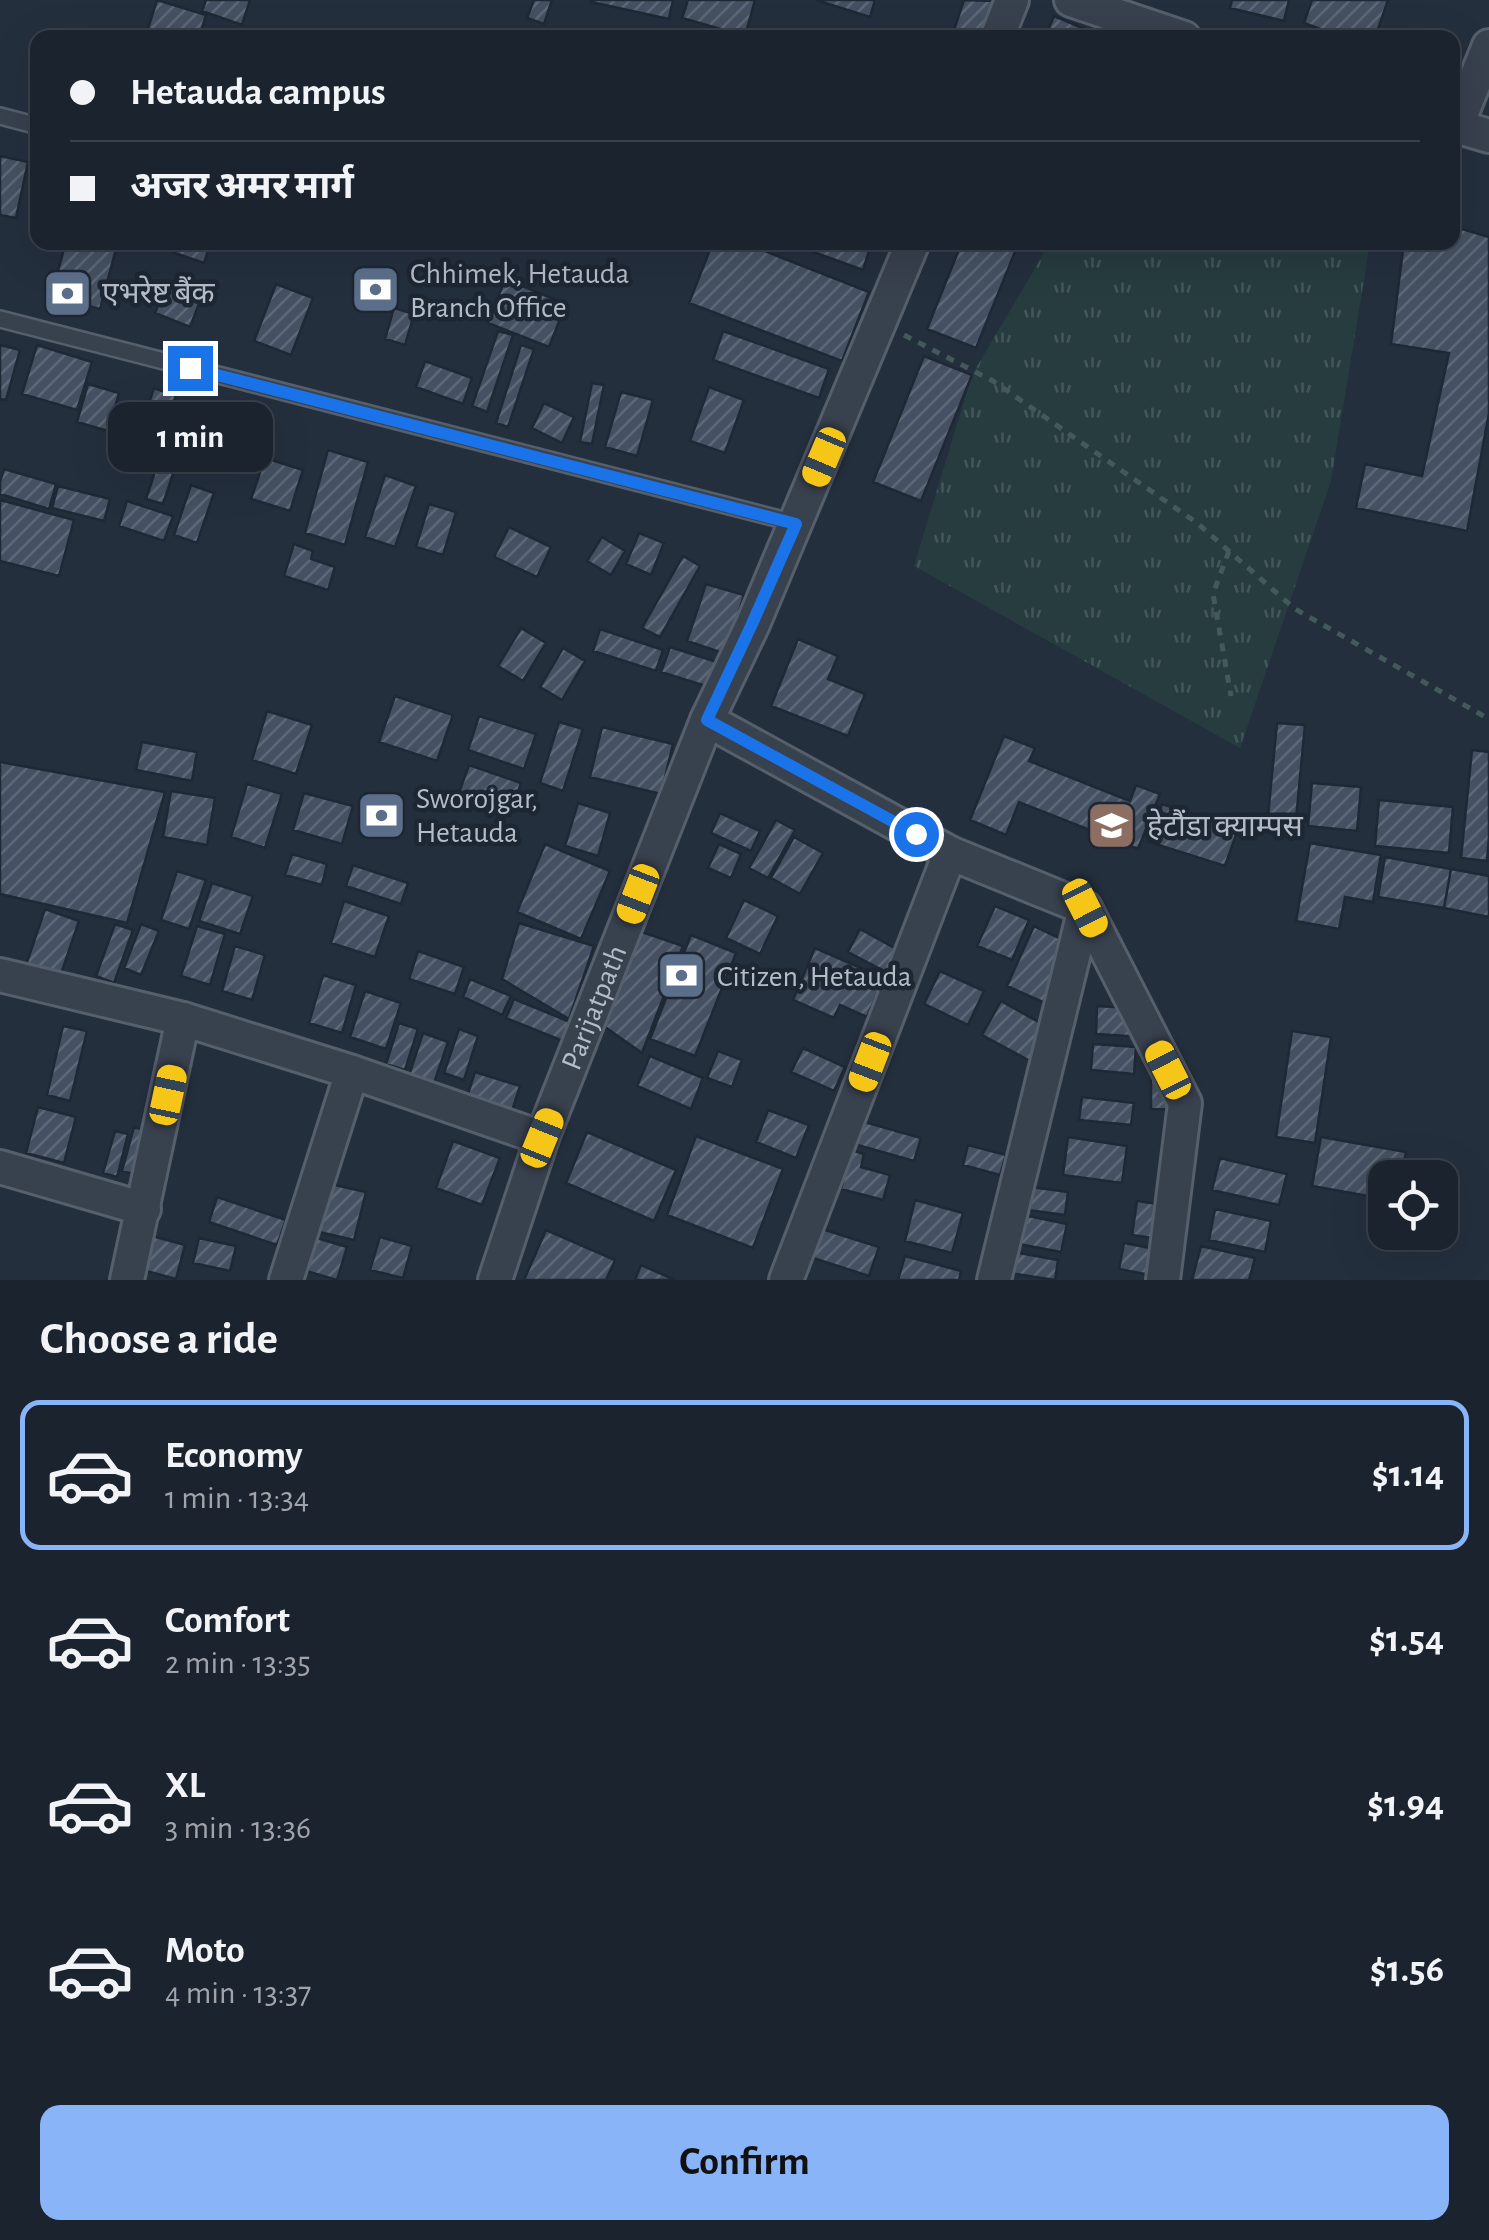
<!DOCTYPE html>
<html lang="en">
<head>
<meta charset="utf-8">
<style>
	:root { --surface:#1b232e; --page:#242b36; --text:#f1f3f6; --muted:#a0a4aa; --line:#39404a; --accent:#8ab4f8 }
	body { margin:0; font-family:"Alegreya Sans","Noto Sans Devanagari",sans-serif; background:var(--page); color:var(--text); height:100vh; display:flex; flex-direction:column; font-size:38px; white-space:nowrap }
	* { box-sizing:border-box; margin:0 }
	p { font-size:32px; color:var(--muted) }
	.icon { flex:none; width:55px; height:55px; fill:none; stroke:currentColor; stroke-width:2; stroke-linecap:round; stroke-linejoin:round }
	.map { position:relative; height:1280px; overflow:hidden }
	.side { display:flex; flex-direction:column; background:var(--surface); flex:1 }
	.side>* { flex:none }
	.guide { position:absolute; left:30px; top:30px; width:1430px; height:220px; border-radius:20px; box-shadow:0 10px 40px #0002,0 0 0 2px var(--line); display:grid; align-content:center; height:220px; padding:0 40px; background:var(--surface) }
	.fabs { position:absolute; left:1368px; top:1160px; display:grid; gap:20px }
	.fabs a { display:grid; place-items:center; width:90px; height:90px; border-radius:20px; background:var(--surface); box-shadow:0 10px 40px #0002,0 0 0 2px var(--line); font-size:50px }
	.end { position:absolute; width:45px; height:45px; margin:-22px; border:12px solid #1a73e8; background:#fff; box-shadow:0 0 0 5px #fff }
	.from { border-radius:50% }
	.bubble { position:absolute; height:70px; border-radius:20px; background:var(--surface); box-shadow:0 10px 40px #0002,0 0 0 2px var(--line); font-size:32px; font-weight:700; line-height:70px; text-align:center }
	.car { position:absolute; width:30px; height:60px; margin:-30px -15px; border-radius:12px; box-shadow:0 0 8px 2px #0007; background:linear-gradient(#f5c518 24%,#345 0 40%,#f5c518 0 76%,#345 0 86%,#f5c518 0) }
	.guide b { display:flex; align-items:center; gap:35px; height:95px; font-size:38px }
	.guide b+b { border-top:2px solid var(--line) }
	.guide i { width:25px; height:25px; background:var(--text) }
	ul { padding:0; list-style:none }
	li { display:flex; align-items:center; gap:30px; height:150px; margin:0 20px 15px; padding:0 20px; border:5px solid transparent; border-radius:20px }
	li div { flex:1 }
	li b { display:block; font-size:38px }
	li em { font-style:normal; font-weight:700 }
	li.active { border-color:var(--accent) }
	li>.icon { width:90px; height:90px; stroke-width:1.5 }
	h2 { padding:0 40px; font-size:45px; line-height:120px }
	.cta { display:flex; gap:20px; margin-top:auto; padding:20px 40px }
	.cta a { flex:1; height:115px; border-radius:20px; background:var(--accent); color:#111; font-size:40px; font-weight:700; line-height:115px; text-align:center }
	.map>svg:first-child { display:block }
	.park { fill:url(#park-tufts) }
	.building { fill:url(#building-hatch); stroke:#1f2835; stroke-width:2.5 }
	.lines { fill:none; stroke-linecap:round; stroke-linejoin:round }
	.lane-casing { stroke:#565f6c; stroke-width:20 }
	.street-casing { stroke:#565f6c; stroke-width:38 }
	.path { stroke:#44595c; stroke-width:5; stroke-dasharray:8 8; stroke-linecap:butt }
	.lane { stroke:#38414e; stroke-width:15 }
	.street { stroke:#38414e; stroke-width:32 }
	.route { stroke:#1a73e8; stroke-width:12 }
	.labels { text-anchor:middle; stroke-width:9; stroke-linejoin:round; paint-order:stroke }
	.poi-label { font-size:30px; fill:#b4bcc9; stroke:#1d2633; text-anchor:start }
	.street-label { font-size:30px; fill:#b4bcc9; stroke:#1d2633 }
</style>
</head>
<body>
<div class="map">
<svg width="1489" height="1280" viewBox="0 0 1489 1280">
	<defs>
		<pattern id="park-tufts" width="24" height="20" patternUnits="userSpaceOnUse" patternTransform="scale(2.5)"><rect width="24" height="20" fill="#263c3f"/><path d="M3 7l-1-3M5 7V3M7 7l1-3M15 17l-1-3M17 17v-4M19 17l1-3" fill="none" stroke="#435659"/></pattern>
		<pattern id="building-hatch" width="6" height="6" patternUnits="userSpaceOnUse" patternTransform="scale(2.5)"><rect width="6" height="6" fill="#455162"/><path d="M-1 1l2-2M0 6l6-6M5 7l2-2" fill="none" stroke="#5d6877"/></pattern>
	</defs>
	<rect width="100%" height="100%" fill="#242f3e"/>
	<!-- park -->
	<path class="park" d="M1050,243H1370L1331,481L1240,748L914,566L972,375Z"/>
	<!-- building -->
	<path class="building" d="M157,0L206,15L199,38H145Z
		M206,0H250L242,25L202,11Z
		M534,0H552L544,24L527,18Z
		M591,0H673L669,19L591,2Z
		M688,0H755L745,36L682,18Z
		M816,0H875L870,17Z
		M964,0L993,1L982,38L954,30Z
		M1232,0H1289L1284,21L1230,8Z
		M1312,0H1388L1375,38H1344L1304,23Z
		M1054,16L1106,38H1045Z
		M0,156L28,162L16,218L0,215Z
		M1452,226L1489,237V413L1467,531L1356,508L1365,464L1422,476L1449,353L1391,344L1404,242H1452Z
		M66,242H92L116,249L100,309L51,296Z
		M176,242H211L204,263L172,252Z
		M713,242H765L762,250L869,292L842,361L689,303Z
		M786,242H845L869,251L863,270Z
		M962,242H1019L976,348L927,329Z
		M505,279L566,304L549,347L488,323Z
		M168,282L202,296L190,327L155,313Z
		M276,284L313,298L291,355L254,341Z
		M394,308L414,314L405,345L385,339Z
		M498,331L513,335L487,412L472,406Z
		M723,331L829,369L819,398L713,360Z
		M0,345L20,350L6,400L0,399Z
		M37,345L92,362L77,410L22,394Z
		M521,345L534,349L508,427L496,423Z
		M924,356L972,375L921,501L873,482Z
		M425,361L472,378L463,404L416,387Z
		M592,383L604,385L592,444L580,442Z
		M88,384L119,393L108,431L77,422Z
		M709,387L744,400L725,453L690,441Z
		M154,388L176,396L154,460L132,453Z
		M621,392L653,400L637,456L605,447Z
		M178,402L195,408L163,504L146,499Z
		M544,403L574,417L562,443L532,428Z
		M208,418L241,424L232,472L199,465Z
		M328,450L368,462L345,545L305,533Z
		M265,458L303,470L290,511L251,499Z
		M4,469L56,484L49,509L0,494V482Z
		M385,475L416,486L395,547L365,537Z
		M191,485L214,493L197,543L174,535Z
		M58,486L110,499L104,521L52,508Z
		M0,500L74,520L59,576L0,561Z
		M127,501L173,516L164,541L119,526Z
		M429,504L456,512L443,555L416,547Z
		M509,527L551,547L537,577L494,557Z
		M639,533L664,543L651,575L626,564Z
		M602,537L625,551L611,575L587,561Z
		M294,544L313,551L311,559L335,567L328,590L284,576Z
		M683,556L700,566L660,637L642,628Z
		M706,584L744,595L726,654L687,641Z
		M521,628L546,643L523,681L498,666Z
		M600,629L663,650L656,671L593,651Z
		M798,639L838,656L828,679L865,694L848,736L771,706Z
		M670,647L720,663L712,688L661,672Z
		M563,648L585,661L562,700L540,687Z
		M395,696L453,715L437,761L379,742Z
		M267,711L312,725L296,774L252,760Z
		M479,716L536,734L524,769L468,750Z
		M559,722L583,729L563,791L540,783Z
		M1277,723L1305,725L1296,819L1268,816Z
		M602,727L673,744L661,794L590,777Z
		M1004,736L1035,748L1029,761L1130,801L1136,785L1160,794L1138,849L1019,802L1006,835L970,820Z
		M142,742L197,752L192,781L136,770Z
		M1472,750L1489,752V837L1487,861L1461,858Z
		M0,762L165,792L127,923L0,894Z
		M469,765L521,783L510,816L457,798Z
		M1312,783L1361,787L1357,831L1308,826Z
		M247,784L282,794L265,848L231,837Z
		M171,791L215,798L207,845L163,837Z
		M304,793L353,806L342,844L293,830Z
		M1379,800L1453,807L1449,853L1375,846Z
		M578,803L610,813L598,856L565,846Z
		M1162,804L1238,829L1225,866L1149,842Z
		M720,813L760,831L751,851L711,833Z
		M776,820L795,830L768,878L749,868Z
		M794,837L823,853L800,894L771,878Z
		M1310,843L1381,855L1373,902L1345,897L1339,929L1296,921Z
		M545,844L610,871L581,939L517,912Z
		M719,844L741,854L731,878L708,868Z
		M292,854L327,864L322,885L285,875Z
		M1385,857L1451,869L1444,908L1378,897Z
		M353,865L408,883L401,904L346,886Z
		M1451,869L1489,876V917L1444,908Z
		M177,871L206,880L189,929L161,920Z
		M212,883L253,896L240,934L199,921Z
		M744,900L778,916L760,954L726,938Z
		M344,901L389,916L375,957L331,943Z
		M995,906L1029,920L1012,960L977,946Z
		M45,909L79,921L60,977L26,965Z
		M519,923L594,946L569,1019L502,979Z
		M115,924L133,930L114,983L96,976Z
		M141,924L159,931L141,975L124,968Z
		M197,926L225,934L210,985L181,976Z
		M1034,926L1072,944L1045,1003L1007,986Z
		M630,928L683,946L642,1053L598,1022Z
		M860,929L898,950L886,972L848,952Z
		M691,935L736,953L695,1056L650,1039Z
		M235,946L265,955L252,1000L222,991Z
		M815,948L884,978L867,1017L840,1005L834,1018L793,1000Z
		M418,951L464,967L455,994L409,979Z
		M940,971L984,991L968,1025L924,1004Z
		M323,975L356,985L342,1033L309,1023Z
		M470,979L511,996L502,1015L463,997Z
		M365,991L401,1003L386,1049L350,1037Z
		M514,999L575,1024L568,1043L506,1018Z
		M1001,1001L1051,1029L1032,1062L982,1035Z
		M1097,1006L1147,1009L1144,1037L1096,1034Z
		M399,1023L418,1029L405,1070L386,1064Z
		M63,1026L87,1031L70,1101L47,1095Z
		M459,1029L478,1036L464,1080L444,1073Z
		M1292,1031L1331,1037L1315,1143L1276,1137Z
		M423,1033L448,1042L434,1083L409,1075Z
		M1093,1044L1136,1047L1134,1074L1091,1070Z
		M803,1048L845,1067L834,1091L791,1072Z
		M718,1051L742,1060L732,1087L707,1078Z
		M650,1056L703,1078L691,1109L637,1086Z
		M1151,1060H1178L1197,1087V1110L1151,1109Z
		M475,1072L520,1086L509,1120L464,1107Z
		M1082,1097L1134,1103L1131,1125L1079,1120Z
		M38,1107L76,1117L64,1163L26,1153Z
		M768,1110L809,1125L796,1158L756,1142Z
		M861,1121L921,1138L914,1161L854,1144Z
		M134,1127L158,1134L147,1178L122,1171Z
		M115,1131L128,1134L117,1177L103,1173Z
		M587,1132L676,1170L654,1221L566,1183Z
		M696,1136L783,1169L753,1248L667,1215Z
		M1068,1137L1127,1146L1122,1183L1063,1175Z
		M1321,1137L1406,1152L1401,1178H1385V1199L1312,1186Z
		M453,1141L500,1158L482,1205L436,1188Z
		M968,1145L1006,1155L1000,1175L963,1165Z
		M851,1150L864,1154L861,1167L890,1175L883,1200L841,1189Z
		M1220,1158L1287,1174L1279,1205L1212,1190Z
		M326,1183L366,1192L354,1240L315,1231Z
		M1031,1187L1068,1192L1065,1215L1028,1210Z
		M217,1197L286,1220L277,1245L209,1222Z
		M915,1200L963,1213L952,1253L905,1241Z
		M1137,1201L1185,1208L1180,1242L1132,1235Z
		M1215,1209L1271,1221L1265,1252L1209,1240Z
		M1019,1214L1067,1224L1061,1252L1013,1243Z
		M822,1229L879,1247L869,1276L813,1258Z
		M546,1230L615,1260L606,1280H524Z
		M152,1236L185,1245L176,1279L143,1270Z
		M313,1237L347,1247L337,1280L303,1270Z
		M380,1237L412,1246L403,1278L370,1270Z
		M199,1238L236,1246L230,1271L193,1263Z
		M1124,1243L1171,1252L1166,1278L1119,1269Z
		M1201,1246L1255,1258L1249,1280H1192Z
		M1013,1252L1058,1260L1055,1280L1010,1273Z
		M905,1256L961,1271L959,1280H898Z
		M641,1265L675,1280H635Z"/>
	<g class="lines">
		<defs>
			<path id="lane" d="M0,116L38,126
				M0,319L795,523"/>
			<g id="street">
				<path d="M1071,0L1184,38"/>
				<path d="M997,38L1012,0"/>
				<path d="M1452,125L1489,136"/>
				<path d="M1456,127L1489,46"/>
				<path d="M707,720L950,853L1085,908L1185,1103L1163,1280"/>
				<path d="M0,975L183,1019L352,1072L542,1138"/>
				<path d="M0,1167L144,1209"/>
				<path d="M127,1280L183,1019"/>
				<path d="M286,1280L352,1072"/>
				<path id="s1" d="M495,1280L542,1138L707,720L753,624L913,242"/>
				<path d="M786,1280L950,853"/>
				<path d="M994,1280L1085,908"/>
			</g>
		</defs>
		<!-- lane casing -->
		<use href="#lane" class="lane-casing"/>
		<!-- street casing -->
		<use href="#street" class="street-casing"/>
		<!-- path -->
		<path class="path" d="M904,335L993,381L1197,523L1295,609L1489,719
			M1229,551L1213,594L1231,696"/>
		<!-- lane -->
		<use href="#lane" class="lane"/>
		<!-- street -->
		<use href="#street" class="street"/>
	</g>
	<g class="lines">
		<!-- route -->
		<path class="route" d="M190,368L796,524L752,624L707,720L916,834"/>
	</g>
	<!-- icons -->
	<defs>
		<symbol id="bank-square" viewBox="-11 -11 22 22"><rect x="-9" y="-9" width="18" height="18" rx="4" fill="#5c6f8a" stroke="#1d2633"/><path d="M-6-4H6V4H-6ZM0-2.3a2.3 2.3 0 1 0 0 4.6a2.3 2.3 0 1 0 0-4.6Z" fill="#fff"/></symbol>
		<symbol id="school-square" viewBox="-11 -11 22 22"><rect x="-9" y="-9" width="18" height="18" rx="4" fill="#8d6e63" stroke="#1d2633"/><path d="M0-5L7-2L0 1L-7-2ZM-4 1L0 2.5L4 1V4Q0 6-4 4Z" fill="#fff"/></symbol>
	</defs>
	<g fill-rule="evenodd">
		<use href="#bank-square" x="348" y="262" width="55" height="55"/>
		<use href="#bank-square" x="40" y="266" width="55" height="55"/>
		<use href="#bank-square" x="354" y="788" width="55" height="55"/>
		<use href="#school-square" x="1084" y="798" width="55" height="55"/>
		<use href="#bank-square" x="654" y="948" width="55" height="55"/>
	</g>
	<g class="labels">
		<!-- poi labels -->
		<g class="poi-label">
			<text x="410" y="283">Chhimek, Hetauda<tspan x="410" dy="34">Branch Office</tspan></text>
			<text x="102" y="303">एभरेष्ट बैंक</text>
			<text x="416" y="808">Sworojgar,<tspan x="416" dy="34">Hetauda</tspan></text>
			<text x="1147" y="836">हेटौंडा क्याम्पस</text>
			<text x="717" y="986">Citizen, Hetauda</text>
		</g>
		<!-- street labels -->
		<g class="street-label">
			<text dy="10" stroke="none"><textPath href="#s1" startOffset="290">Parijatpath</textPath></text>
		</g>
	</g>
</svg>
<div class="fabs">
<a><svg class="icon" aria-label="locate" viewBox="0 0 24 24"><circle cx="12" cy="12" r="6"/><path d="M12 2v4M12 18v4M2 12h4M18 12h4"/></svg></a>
</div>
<i class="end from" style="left:916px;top:834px"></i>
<i class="end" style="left:190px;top:368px"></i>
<div class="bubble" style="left:108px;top:402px;width:165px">1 min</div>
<i class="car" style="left:824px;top:457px;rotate:203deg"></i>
<i class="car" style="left:638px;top:894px;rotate:201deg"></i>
<i class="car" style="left:1085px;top:908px;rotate:153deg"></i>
<i class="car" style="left:870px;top:1062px;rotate:201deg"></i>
<i class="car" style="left:1168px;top:1070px;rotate:333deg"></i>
<i class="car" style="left:168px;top:1095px;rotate:12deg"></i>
<i class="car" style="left:542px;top:1138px;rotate:22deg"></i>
<div class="guide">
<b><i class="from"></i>Hetauda campus</b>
<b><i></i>अजर अमर मार्ग</b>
</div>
</div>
<section class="side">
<h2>Choose a ride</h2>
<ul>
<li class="active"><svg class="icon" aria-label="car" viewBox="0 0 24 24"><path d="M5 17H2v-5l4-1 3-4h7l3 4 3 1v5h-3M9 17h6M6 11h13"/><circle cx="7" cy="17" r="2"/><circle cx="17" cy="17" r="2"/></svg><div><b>Economy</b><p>1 min · 13:34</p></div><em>$1.14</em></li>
<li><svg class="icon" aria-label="car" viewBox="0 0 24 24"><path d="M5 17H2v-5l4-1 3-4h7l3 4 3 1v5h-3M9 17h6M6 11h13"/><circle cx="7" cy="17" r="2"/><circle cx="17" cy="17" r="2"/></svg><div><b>Comfort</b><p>2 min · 13:35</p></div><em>$1.54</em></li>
<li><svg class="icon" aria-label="car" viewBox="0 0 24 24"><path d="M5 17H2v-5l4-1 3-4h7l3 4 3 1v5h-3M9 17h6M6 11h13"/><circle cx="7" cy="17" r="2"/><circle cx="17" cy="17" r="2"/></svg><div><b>XL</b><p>3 min · 13:36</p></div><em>$1.94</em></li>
<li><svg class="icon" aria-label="car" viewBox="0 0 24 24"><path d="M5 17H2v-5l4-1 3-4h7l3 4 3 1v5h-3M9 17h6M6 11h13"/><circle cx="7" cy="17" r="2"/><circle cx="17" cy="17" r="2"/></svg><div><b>Moto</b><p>4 min · 13:37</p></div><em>$1.56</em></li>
</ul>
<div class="cta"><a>Confirm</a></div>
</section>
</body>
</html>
